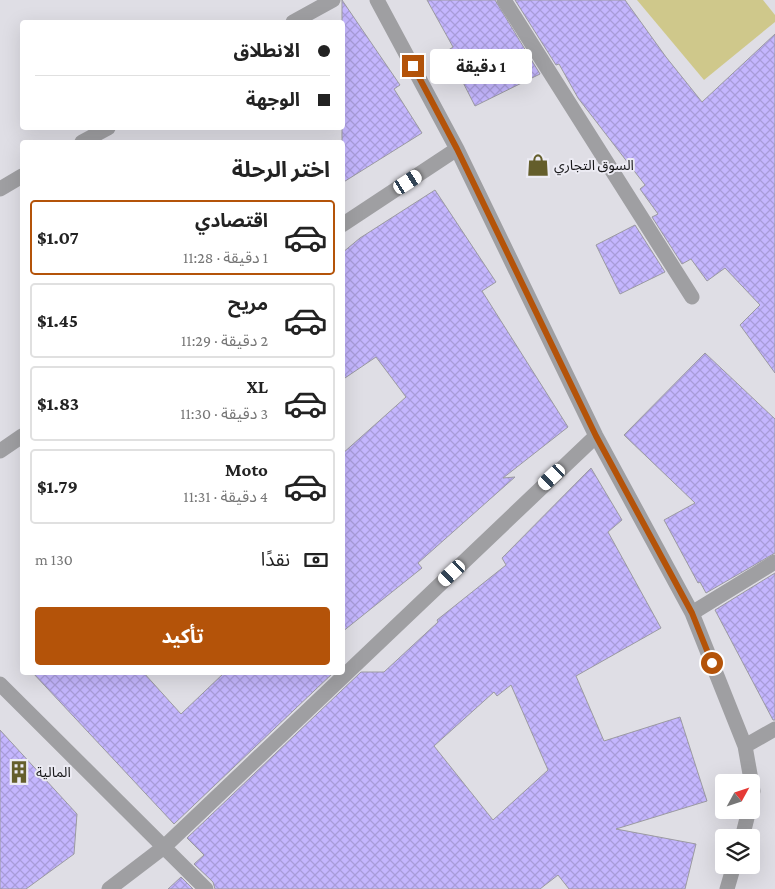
<!DOCTYPE html>
<html lang="ar">
<head>
<meta charset="utf-8">
<style>
	:root { --surface:#fff; --page:#f2f2f2; --text:#222; --muted:#767676; --line:#e0e0e0; --accent:#b45309 }
	body { margin:0; font-family:"Crimson Pro","Noto Sans Arabic",serif; background:var(--page); color:var(--text); direction:rtl; height:100vh; display:flex; flex-direction:column; font-size:19px; white-space:nowrap }
	* { box-sizing:border-box; margin:0 }
	p { font-size:16px; color:var(--muted) }
	.icon { flex:none; width:28px; height:28px; fill:none; stroke:currentColor; stroke-width:2; stroke-linecap:round; stroke-linejoin:round }
	.map { position:relative; flex:1; overflow:hidden; direction:ltr }
	.panel { position:absolute; left:20px; top:140px; width:325px; height:535px; display:flex; flex-direction:column; background:var(--surface); border-radius:5px; box-shadow:0 5px 20px #0002; direction:rtl }
	.panel>* { flex:none }
	.hud { position:absolute; left:20px; top:20px; width:325px; height:110px; border-radius:5px; box-shadow:0 5px 20px #0002; direction:rtl; display:grid; align-content:center; height:110px; padding:0 15px; background:var(--surface) }
	.needle { width:32px; rotate:50deg }
	.buttons { position:absolute; left:715px; top:774px; display:grid; gap:10px }
	.buttons a { display:grid; place-items:center; width:45px; height:45px; border-radius:5px; background:var(--surface); box-shadow:0 5px 20px #0002; font-size:25px }
	.end { position:absolute; width:22px; height:22px; margin:-11px; border:6px solid #b45309; background:#fff; box-shadow:0 0 0 2px #fff }
	.from { border-radius:50% }
	.bubble { position:absolute; height:35px; border-radius:5px; background:var(--surface); box-shadow:0 5px 20px #0002; font-size:16px; font-weight:700; line-height:35px; text-align:center; direction:rtl }
	.car { position:absolute; width:15px; height:30px; margin:-15px -8px; border-radius:6px; box-shadow:0 0 4px 1px #0007; background:linear-gradient(#fff 24%,#345 0 40%,#fff 0 76%,#345 0 86%,#fff 0) }
	.hud b { display:flex; align-items:center; gap:18px; height:48px; font-size:19px }
	.hud b+b { border-top:1px solid var(--line) }
	.hud i { width:12px; height:12px; background:var(--text) }
	ul { padding:0; list-style:none }
	li { display:flex; align-items:center; gap:15px; height:75px; margin:0 10px 8px; padding:0 5px; border:2px solid var(--line); border-radius:5px }
	li div { flex:1 }
	li b { display:block; font-size:19px }
	li em { font-style:normal; font-weight:700 }
	li.on { border-color:var(--accent) }
	li>.icon { width:45px; height:45px; stroke-width:1.5 }
	h2 { padding:0 15px; font-size:22px; line-height:60px }
	.pay { display:flex; align-items:center; gap:12px; height:55px; padding:0 15px; font-size:19px }
	.pay p { margin-inline-start:auto }
	.cta { display:flex; gap:10px; margin-top:auto; padding:10px 15px }
	.cta a { flex:1; height:58px; border-radius:5px; background:var(--accent); color:#fff; font-size:20px; font-weight:700; line-height:58px; text-align:center }
	.map>svg:first-child { display:block }
	.green { fill:#cfc88b }
	.building { fill:url(#building-cross-hatch); stroke:#9b9aa1; fill-rule:evenodd }
	.lines { fill:none; stroke-linecap:round; stroke-linejoin:round }
	.minor { stroke:#9f9fa2; stroke-width:15 }
	.route { stroke:#b45309; stroke-width:6 }
	.labels { text-anchor:middle; stroke-width:4; stroke-linejoin:round; paint-order:stroke }
	.poi-label { font-size:14px; fill:#171719; stroke:#ecebf3; text-anchor:start }
</style>
</head>
<body>
<div class="map">
<svg width="775" height="889" viewBox="0 0 775 889">
	<defs>
		<pattern id="building-cross-hatch" width="8" height="8" patternUnits="userSpaceOnUse" patternTransform="scale(1.25)"><rect width="8" height="8" fill="#c4b6fe"/><path d="M0 0l8 8M0 8l8-8" fill="none" stroke="#a89cd9"/></pattern>
	</defs>
	<rect width="100%" height="100%" fill="#dfdee5"/>
	<!-- green -->
	<path class="green" d="M637,0H763L775,15V22L704,80Z"/>
	<!-- building -->
	<path class="building" d="M342,0L400,85L394,89L422,133L342,183Z
		M427,0H495L540,74L475,106L447,51L453,47Z
		M515,0H625L666,57L702,102L775,34V373L740,325L760,305L725,268L707,281L691,259L682,264L652,217L658,214L640,189L645,185L578,98L559,64L556,65Z
		M435,190L496,282L482,291L568,427L503,478L515,477L418,563L422,568L342,632V454L406,397L376,357L342,380V253L360,238Z
		M635,225L665,272L620,294L596,245Z
		M705,353L775,419V553L706,593L700,582L698,583L664,520L695,503L624,435Z
		M591,468L622,520L608,532L661,628L576,676L604,741L680,717L707,801L616,829L696,844L685,889H569L558,875L540,889H215L213,882L194,864L204,855L187,838L361,672H384L438,622L437,620L506,565L502,558ZM511,685L548,770L493,820L434,746L494,692L497,696Z
		M775,573V720H773L715,610Z
		M32,672H143L181,714L225,672H334L174,824Z
		M0,730L77,814L74,854L26,889H0Z
		M181,877L193,889H168Z"/>
	<g class="lines">
		<!-- minor -->
		<path class="minor" d="M377,0L457,149L596,436L692,613L745,746L753,791L751,799
			M504,0L692,297
			M293,22L333,0
			M82,142L108,128
			M0,189L22,176
			M342,225L457,149
			M0,451L22,436
			M692,613L775,562
			M0,684L206,889
			M745,746L775,729
			M742,838L749,810
			M109,889L164,847L596,436
			M727,889L734,865"/>
	</g>
	<g class="lines">
		<!-- route -->
		<path class="route" d="M413,66L457,149L596,436L692,613L712,663"/>
	</g>
	<!-- icons -->
	<defs>
		<symbol id="shop-bare" viewBox="-9 -9 18 18"><path d="M-5-2.5h2.3a2.7 3.5 0 0 1 5.4 0H5L5.5 6h-11ZM-1.5-2.5h3a1.5 2.3 0 0 0-3 0Z" fill="#645e2b" stroke="#ecebf3" stroke-width="2.5" paint-order="stroke"/></symbol>
		<symbol id="building-bare" viewBox="-9 -9 18 18"><path d="M-4-6H4V6H1V3H-1V6H-4ZM-2.5-4.3h1.7v1.8h-1.7ZM.8-4.3h1.7v1.8H.8ZM-2.5-1h1.7V.8h-1.7ZM.8-1h1.7V.8H.8Z" fill="#645e2b" stroke="#ecebf3" stroke-width="2.5" paint-order="stroke"/></symbol>
	</defs>
	<g fill-rule="evenodd">
		<use href="#shop-bare" x="522" y="149" width="32" height="32"/>
		<use href="#building-bare" x="3" y="756" width="32" height="32"/>
	</g>
	<g class="labels">
		<!-- poi labels -->
		<g class="poi-label">
			<text x="554" y="170">السوق التجاري</text>
			<text x="36" y="777">المالية</text>
		</g>
	</g>
</svg>
<div class="buttons">
<a><svg class="needle" viewBox="-14 -14 28 28"><path d="M0-13l5 13h-10z" fill="#e53935"/><path d="M0 13l5-13h-10z" fill="#767676"/></svg></a>
<a><svg class="icon" aria-label="layers" viewBox="0 0 24 24"><path d="M12 4l9 5-9 5-9-5zM3 14l9 5 9-5"/></svg></a>
</div>
<i class="end from" style="left:712px;top:663px"></i>
<i class="end" style="left:413px;top:66px"></i>
<div class="bubble" style="left:430px;top:49px;width:102px">1 دقيقة</div>
<i class="car" style="left:408px;top:182px;rotate:57deg"></i>
<i class="car" style="left:552px;top:477px;rotate:227deg"></i>
<i class="car" style="left:452px;top:573px;rotate:227deg"></i>
<div class="hud">
<b><i class="from"></i>الانطلاق</b>
<b><i></i>الوجهة</b>
</div>
<section class="panel">
<h2>اختر الرحلة</h2>
<ul>
<li class="on"><svg class="icon" aria-label="car" viewBox="0 0 24 24"><path d="M5 17H2v-5l4-1 3-4h7l3 4 3 1v5h-3M9 17h6M6 11h13"/><circle cx="7" cy="17" r="2"/><circle cx="17" cy="17" r="2"/></svg><div><b>اقتصادي</b><p>1 دقيقة · 11:28</p></div><em>$1.07</em></li>
<li><svg class="icon" aria-label="car" viewBox="0 0 24 24"><path d="M5 17H2v-5l4-1 3-4h7l3 4 3 1v5h-3M9 17h6M6 11h13"/><circle cx="7" cy="17" r="2"/><circle cx="17" cy="17" r="2"/></svg><div><b>مريح</b><p>2 دقيقة · 11:29</p></div><em>$1.45</em></li>
<li><svg class="icon" aria-label="car" viewBox="0 0 24 24"><path d="M5 17H2v-5l4-1 3-4h7l3 4 3 1v5h-3M9 17h6M6 11h13"/><circle cx="7" cy="17" r="2"/><circle cx="17" cy="17" r="2"/></svg><div><b>XL</b><p>3 دقيقة · 11:30</p></div><em>$1.83</em></li>
<li><svg class="icon" aria-label="car" viewBox="0 0 24 24"><path d="M5 17H2v-5l4-1 3-4h7l3 4 3 1v5h-3M9 17h6M6 11h13"/><circle cx="7" cy="17" r="2"/><circle cx="17" cy="17" r="2"/></svg><div><b>Moto</b><p>4 دقيقة · 11:31</p></div><em>$1.79</em></li>
</ul>
<div class="pay"><svg class="icon" aria-label="cash" viewBox="0 0 24 24"><path d="M3 7h18v10H3z"/><circle cx="12" cy="12" r="2"/></svg>نقدًا<p>130 m</p></div>
<div class="cta"><a>تأكيد</a></div>
</section>
</div>
</body>
</html>
